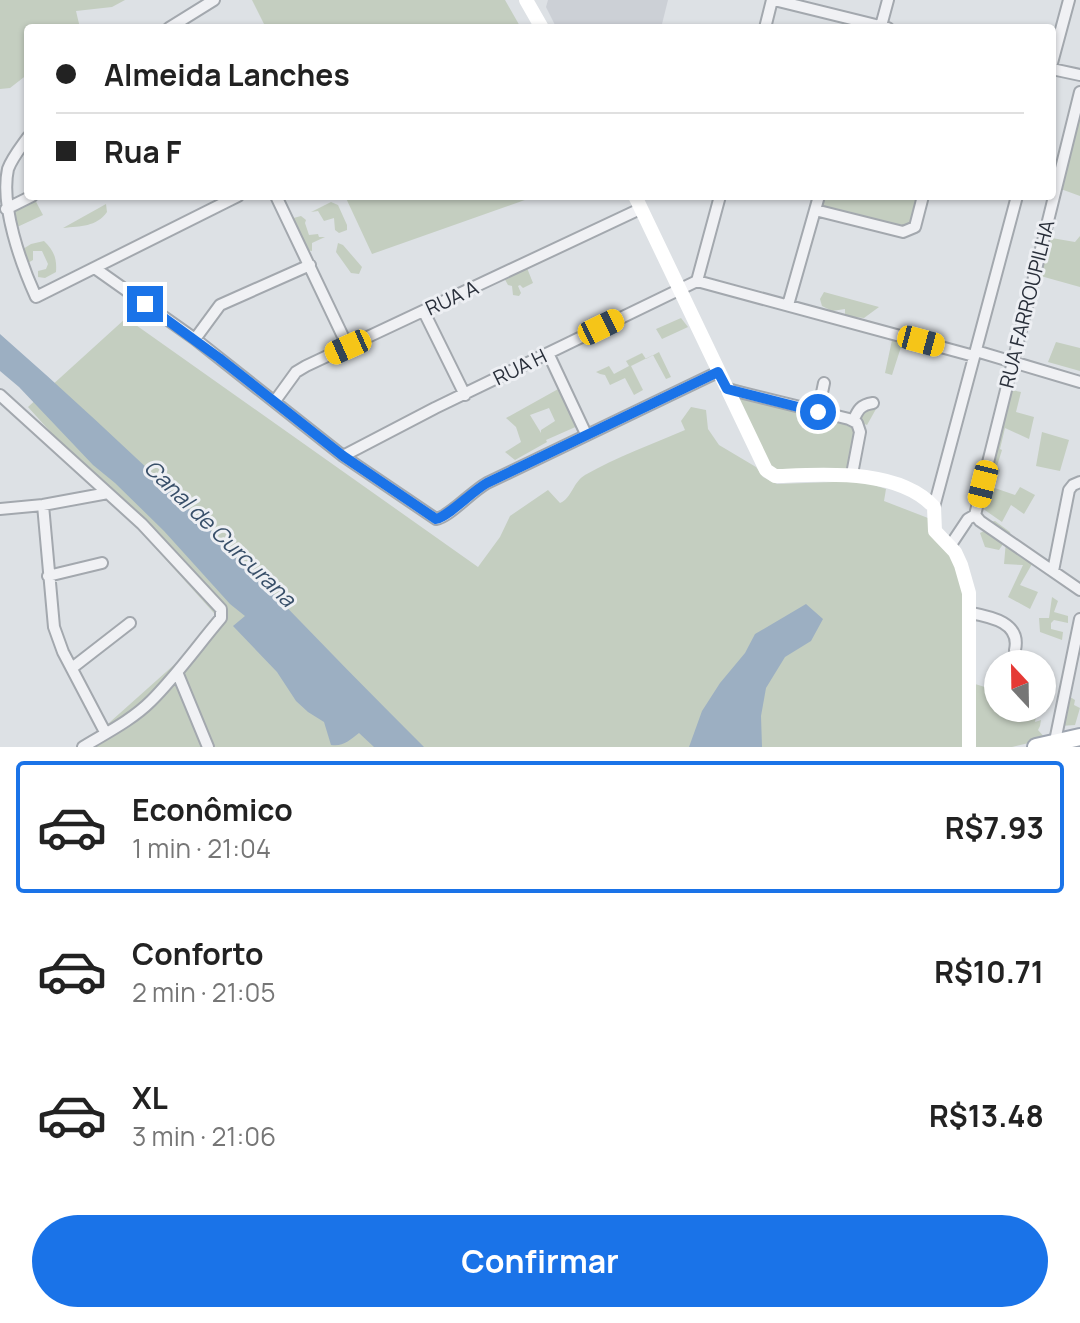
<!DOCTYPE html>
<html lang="pt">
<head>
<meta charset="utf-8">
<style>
	:root { --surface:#fff; --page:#f2f2f2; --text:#222; --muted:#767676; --line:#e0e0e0; --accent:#1a73e8 }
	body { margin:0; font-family:Manrope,sans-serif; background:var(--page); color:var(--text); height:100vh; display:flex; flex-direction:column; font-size:30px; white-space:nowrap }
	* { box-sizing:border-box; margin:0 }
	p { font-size:26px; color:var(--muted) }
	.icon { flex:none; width:44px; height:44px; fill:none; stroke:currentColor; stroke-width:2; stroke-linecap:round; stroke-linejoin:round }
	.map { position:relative; height:747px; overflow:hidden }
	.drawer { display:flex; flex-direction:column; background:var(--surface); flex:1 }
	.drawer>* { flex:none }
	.hud { position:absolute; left:24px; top:24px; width:1032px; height:176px; border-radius:8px; box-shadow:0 2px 6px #0004; display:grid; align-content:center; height:176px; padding:0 32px; background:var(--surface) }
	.needle { width:52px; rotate:338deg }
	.tools { position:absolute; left:984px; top:650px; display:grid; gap:16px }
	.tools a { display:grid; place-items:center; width:72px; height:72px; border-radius:50%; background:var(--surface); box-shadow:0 2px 6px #0004; font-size:40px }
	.end { position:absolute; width:36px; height:36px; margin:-18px; border:10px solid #1a73e8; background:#fff; box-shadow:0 0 0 4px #fff }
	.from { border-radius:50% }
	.car { position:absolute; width:24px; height:48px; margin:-24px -12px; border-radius:10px; box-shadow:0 0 6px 2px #0007; background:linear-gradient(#f5c518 24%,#345 0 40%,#f5c518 0 76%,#345 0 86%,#f5c518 0) }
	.hud b { display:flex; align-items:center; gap:28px; height:76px; font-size:30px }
	.hud b+b { border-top:2px solid var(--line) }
	.hud i { width:20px; height:20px; background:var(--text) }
	ul { padding:14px 0 0; list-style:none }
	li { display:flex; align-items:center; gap:24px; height:132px; margin:0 16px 12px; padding:0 16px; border:4px solid transparent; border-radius:8px }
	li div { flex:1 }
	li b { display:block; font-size:30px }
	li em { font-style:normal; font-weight:700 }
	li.current { border-color:var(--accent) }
	li>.icon { width:72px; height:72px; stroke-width:1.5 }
	.cta { display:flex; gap:16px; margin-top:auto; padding:16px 32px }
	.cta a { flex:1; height:92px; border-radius:48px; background:var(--accent); color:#fff; font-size:32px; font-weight:700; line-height:92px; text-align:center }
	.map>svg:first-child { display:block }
	.built { fill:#ccd0d6 }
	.green { fill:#c4cec0; fill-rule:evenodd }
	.water { fill:#9cafc2 }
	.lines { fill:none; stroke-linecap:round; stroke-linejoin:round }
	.minor-casing { stroke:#a3a8ae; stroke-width:14 }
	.primary-casing { stroke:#9ea5b0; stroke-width:20 }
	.minor { stroke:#f0f1f4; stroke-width:10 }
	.secondary { stroke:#fff; stroke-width:14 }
	.primary { stroke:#fff; stroke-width:16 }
	.route { stroke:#1a73e8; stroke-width:10 }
	.labels { text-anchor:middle; stroke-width:6; stroke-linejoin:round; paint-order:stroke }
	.street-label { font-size:20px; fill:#292f3a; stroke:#edeff3 }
	.water-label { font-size:22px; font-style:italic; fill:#384f69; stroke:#edeff3 }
</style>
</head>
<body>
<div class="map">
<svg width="1080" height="747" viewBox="0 0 1080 747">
	<rect width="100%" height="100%" fill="#dde1e5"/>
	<!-- built -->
	<path class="built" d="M548,0H668L661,28H567L555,25L546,7Z"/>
	<!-- green -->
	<path class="green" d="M0,0H125L112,7L76,11L80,28H28V74L10,88L0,89Z
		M252,0H505L521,28H266Z
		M1080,102V196L1058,188Z
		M33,196L43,215L15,228L10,204Z
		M345,196H536L372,254Z
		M819,196H923L911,230L815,210Z
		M331,202L338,205L347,225V230L339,233L335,230L334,218L324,221L318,211L311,212Z
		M106,204L107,212C96,227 81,226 63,228Z
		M301,216L306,220L305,223L309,235L318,234L319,237H325L312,243V251L305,250L290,219Z
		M1080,236V287L1037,275L1046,237L1075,242Z
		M44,241C54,251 57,258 56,272L45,278L38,277V271L46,269L48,264L42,251H33V260L26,264L23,249L31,244Z
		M338,243L343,245L362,267L359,274L351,273L336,252Z
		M519,268H527L533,283L523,288L520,285L518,286L521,293L519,296L513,295L512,286L508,285L503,276Z
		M824,292L879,307L864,318L845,316V309L832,311L822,306L820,299Z
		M126,318L478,567L500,537L510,516L548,490L560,503C572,498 573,482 585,475C617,457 652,444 685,430L681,421L691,407L706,410L708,429L719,445L756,467L763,477L777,484L862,481L886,489L884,501L928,518L954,558L964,587L966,747H82L222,622L28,407Z
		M681,318L688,327L662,339L656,329Z
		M892,340L899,342L901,347L892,375L885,373Z
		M1056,342L1080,348V371L1048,362Z
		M659,352L671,377L666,379L653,355L631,366L643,390L634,395L625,378L610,385L605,375L600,374L596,372L609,366L614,374L629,366L626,361L642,353L646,359Z
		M727,381L856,421L863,409H876L867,425L862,423L851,473H773Z
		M560,388L580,425L546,440L547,442L515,460L505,452L521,442L516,427L506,418ZM549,408L555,421L541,430V433L530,415Z
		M1002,388L1021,392L1016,412L1034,417L1029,439L1005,428L1000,449L1002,450L997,466L1000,470L999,474L988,473Z
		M1042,432L1069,440L1060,471L1036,466Z
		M986,485L1015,495L1020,487L1035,495L1024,514L1011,505L1002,522L979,506Z
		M995,521L1010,532L1011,537L999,541L1003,544L999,550L985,547L980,533L992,527L990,522Z
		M1006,541L1032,564L1020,585L1038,592L1030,609L1008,597L1023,565L1004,564Z
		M1052,597L1058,601L1054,612L1068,616V623L1054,620L1051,623V629L1063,632L1062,640L1040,632L1039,618H1049Z
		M975,684L998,691V708H1035L1037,712L1035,722L1041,720L1040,726L1038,730L1046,739L1012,747H972Z
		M1067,695L1075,700L1074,705L1080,708L1075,725L1060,726Z"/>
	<!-- water -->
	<path class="water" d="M0,334C93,416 184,501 270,590C321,643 372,695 424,747H374L359,733C350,740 343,747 331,745L324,722L308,712L296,701L277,672L233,626L245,616L230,604L164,531L115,483L93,465L19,387L0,371Z
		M806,604L823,619L811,641L785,657L766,688L761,716L762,747H689L702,711L720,683L745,653L755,634Z"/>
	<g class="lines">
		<defs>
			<path id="minor" d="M774,0L888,28
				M881,26L888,0
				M169,28L214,0
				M765,28L772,0
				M1052,63L1069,0
				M1052,69L1080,75
				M28,137C21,147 12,158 8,169C0,206 21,264 36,297L238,196
				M276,196L348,347
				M6,209L32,196
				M815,210L903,232L915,227L923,196
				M96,269L195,339L343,456L436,519C449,517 471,492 487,483L718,372
				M697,281L974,356
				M697,281L720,196
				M788,305L819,196
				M424,312L465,395
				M195,339L220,305L310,265
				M976,351L1080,382
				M548,353L586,434
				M727,389L849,419L857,423L860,432L852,474
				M0,395L142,524L221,609V618C198,645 177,675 151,701C132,720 106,733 83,747
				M275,401L296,372L306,366L640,209
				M818,412L824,383
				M853,421C858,410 860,405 873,403
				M343,456L435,408L697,281
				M43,505L54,627L63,652L105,732
				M934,507L1017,196
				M0,509L43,505L108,493
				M975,515L1080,92
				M950,546L968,519L975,515L980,521L1080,590
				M1053,571L1069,490L1073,485L1080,482
				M48,576L102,563
				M971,613C992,617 1021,623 1015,650
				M72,668L130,623
				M177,672L208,747
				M1054,746L1080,619"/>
			<path id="primary" d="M1036,747L1080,737"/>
		</defs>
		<!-- minor casing -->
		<use href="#minor" class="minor-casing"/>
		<!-- primary casing -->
		<use href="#primary" class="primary-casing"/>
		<!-- minor -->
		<use href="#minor" class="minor"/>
		<!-- secondary -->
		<path class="secondary" d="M526,0L542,28
			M635,196L766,470L775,476H780C828,474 899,469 934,507L935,531L955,552L961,565L969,593V747"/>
		<!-- primary -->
		<use href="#primary" class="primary"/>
	</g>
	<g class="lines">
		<!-- route -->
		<path class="route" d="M145,304L219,358L343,456L436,519C449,516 471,492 487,483L718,372L727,389L818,412"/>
	</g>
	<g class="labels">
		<!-- street labels -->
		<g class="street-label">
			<text transform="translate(452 298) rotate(-25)" y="7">RUA A</text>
			<text transform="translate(1027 304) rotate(-76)" y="7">RUA FARROUPILHA</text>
			<text transform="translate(520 367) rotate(-26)" y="7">RUA H</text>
		</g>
		<!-- water labels -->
		<g class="water-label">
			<text transform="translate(220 533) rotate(44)" y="8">Canal de Curcurana</text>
		</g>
	</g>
</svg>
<div class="tools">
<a><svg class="needle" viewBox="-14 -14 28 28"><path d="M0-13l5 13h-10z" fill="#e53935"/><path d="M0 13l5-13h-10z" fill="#767676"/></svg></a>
</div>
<i class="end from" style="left:818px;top:412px"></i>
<i class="end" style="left:145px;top:304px"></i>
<i class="car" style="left:601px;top:327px;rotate:64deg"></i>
<i class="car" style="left:921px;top:341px;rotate:105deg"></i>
<i class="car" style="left:348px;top:347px;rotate:246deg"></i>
<i class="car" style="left:983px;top:484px;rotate:194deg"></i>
<div class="hud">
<b><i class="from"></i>Almeida Lanches</b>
<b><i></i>Rua F</b>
</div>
</div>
<section class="drawer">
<ul>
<li class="current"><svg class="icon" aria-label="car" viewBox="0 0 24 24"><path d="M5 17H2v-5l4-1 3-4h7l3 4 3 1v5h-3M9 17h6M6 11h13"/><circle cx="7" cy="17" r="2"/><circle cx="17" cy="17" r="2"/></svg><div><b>Econômico</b><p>1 min · 21:04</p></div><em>R$7.93</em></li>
<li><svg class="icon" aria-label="car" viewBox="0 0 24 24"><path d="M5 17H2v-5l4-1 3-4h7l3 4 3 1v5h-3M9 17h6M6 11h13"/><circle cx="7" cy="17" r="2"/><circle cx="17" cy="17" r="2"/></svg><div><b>Conforto</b><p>2 min · 21:05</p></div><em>R$10.71</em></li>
<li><svg class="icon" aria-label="car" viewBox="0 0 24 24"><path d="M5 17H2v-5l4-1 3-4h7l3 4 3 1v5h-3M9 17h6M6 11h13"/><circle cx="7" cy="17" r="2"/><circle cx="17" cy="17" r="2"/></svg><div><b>XL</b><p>3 min · 21:06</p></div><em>R$13.48</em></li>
</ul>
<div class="cta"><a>Confirmar</a></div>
</section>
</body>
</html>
